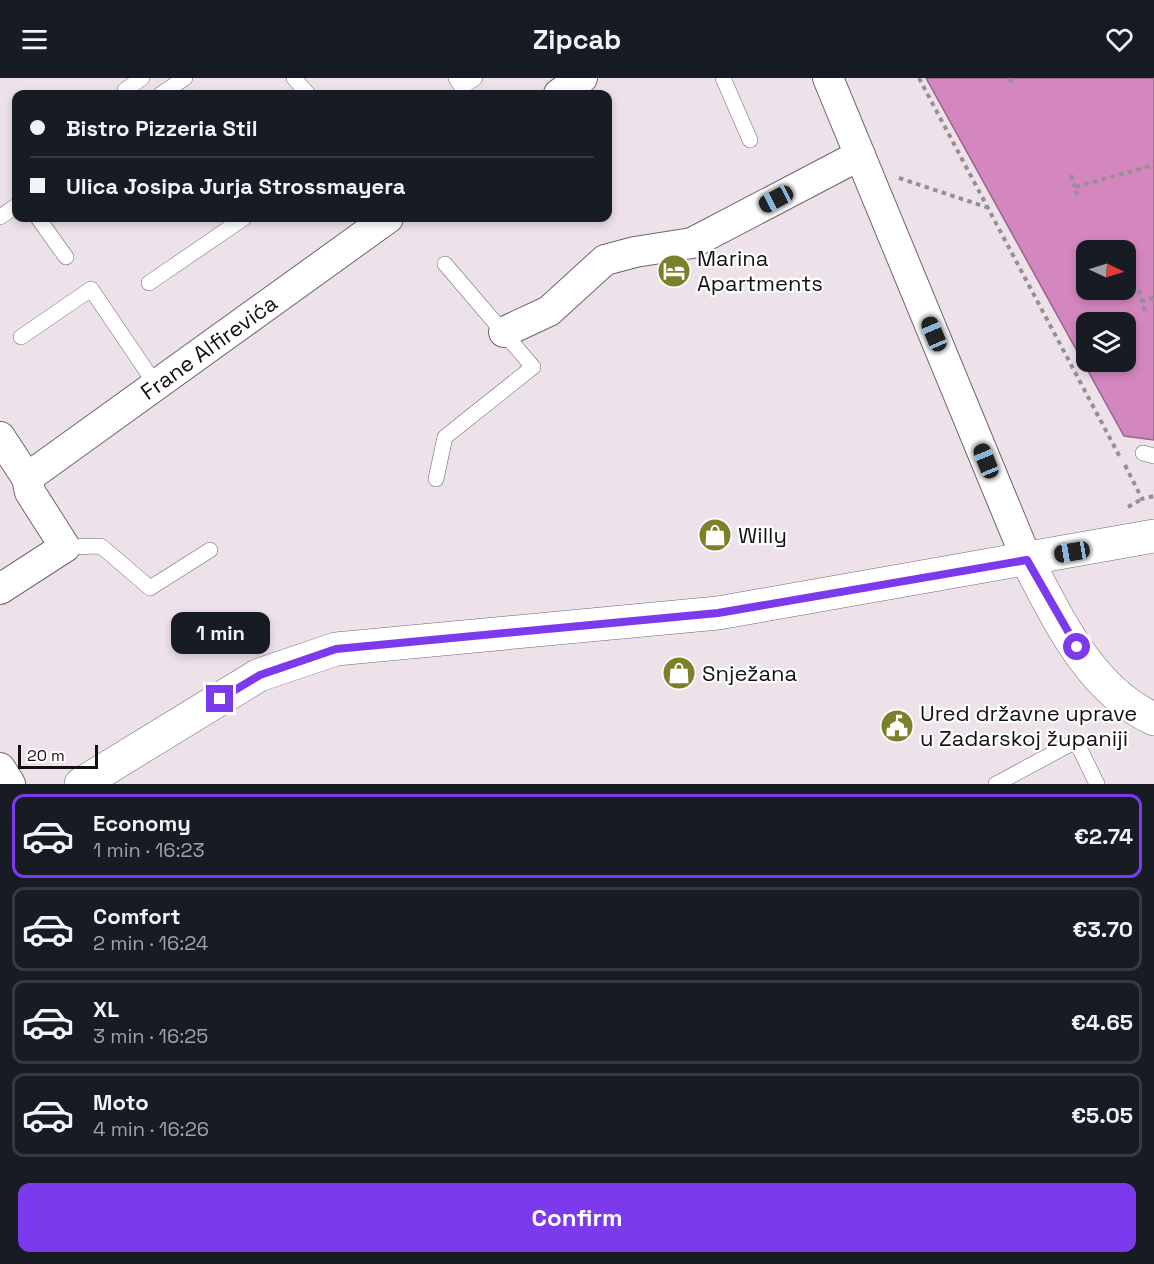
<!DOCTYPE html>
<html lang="en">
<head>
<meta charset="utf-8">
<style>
	:root { --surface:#171b24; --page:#242831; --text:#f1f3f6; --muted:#9ea1a6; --line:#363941; --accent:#7c3aed }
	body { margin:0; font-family:"Space Grotesk",sans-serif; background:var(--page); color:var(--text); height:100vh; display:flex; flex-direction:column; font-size:22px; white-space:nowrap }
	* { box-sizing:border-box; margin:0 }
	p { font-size:20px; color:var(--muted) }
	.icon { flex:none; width:33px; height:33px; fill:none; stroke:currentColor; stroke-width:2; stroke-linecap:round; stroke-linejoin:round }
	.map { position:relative; height:706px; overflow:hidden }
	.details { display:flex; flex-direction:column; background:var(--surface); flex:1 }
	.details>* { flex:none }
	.guide { position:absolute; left:12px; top:12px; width:600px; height:132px; border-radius:12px; box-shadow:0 3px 9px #0003; display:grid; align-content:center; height:132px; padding:0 18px; background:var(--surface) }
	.needle { width:39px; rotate:94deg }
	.controls { position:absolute; left:1076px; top:162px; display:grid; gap:12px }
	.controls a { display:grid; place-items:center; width:60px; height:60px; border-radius:12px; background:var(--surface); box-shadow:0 3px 9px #0003; font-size:30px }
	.scale { position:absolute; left:18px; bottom:15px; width:80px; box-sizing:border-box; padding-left:6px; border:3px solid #141113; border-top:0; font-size:16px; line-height:21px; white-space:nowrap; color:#141113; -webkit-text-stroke:4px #fff; paint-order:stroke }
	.end { position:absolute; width:27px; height:27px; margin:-14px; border:8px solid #7c3aed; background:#fff; box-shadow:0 0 0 3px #fff }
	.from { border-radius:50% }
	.bubble { position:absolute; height:42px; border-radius:12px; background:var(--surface); box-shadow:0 3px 9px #0003; font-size:20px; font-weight:800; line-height:42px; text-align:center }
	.car { position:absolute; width:18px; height:36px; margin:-18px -9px; border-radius:8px; box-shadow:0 0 4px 2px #0007; background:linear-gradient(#222 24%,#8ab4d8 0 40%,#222 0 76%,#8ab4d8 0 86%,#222 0) }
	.guide b { display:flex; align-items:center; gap:21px; height:57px; font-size:22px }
	.guide b+b { border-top:2px solid var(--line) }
	.guide i { width:15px; height:15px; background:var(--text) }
	ul { padding:10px 0 0; list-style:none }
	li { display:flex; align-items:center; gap:18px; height:84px; margin:0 12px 9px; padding:0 6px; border:3px solid var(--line); border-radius:12px }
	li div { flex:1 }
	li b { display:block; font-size:22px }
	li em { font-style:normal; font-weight:800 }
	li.selected { border-color:var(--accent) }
	li>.icon { width:54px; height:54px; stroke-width:1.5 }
	.button { display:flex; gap:12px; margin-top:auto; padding:12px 18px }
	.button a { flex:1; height:69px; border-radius:12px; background:var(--accent); color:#fff; font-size:24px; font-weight:800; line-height:69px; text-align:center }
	header { display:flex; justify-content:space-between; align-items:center; height:78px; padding:0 18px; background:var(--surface); font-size:27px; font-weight:800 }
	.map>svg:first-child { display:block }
	.water { fill:#d487bf; stroke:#9a648b; stroke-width:1.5; fill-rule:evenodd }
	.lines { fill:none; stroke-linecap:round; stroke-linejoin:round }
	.service-casing { stroke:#70656c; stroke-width:16 }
	.minor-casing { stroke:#70656c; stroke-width:32 }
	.tertiary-casing { stroke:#70656c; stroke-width:34 }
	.path { stroke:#978f94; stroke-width:4; stroke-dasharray:4.5 4.5; stroke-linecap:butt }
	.service { stroke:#fff; stroke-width:15 }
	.minor { stroke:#fff; stroke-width:30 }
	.tertiary { stroke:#fff; stroke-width:33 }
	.route { stroke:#7c3aed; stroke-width:8 }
	.labels { text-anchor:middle; stroke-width:4.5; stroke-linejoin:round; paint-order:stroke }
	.poi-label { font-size:22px; fill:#141113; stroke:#fff; text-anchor:start }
	.street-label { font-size:22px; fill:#141113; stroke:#fff }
</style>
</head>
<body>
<header><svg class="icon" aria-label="menu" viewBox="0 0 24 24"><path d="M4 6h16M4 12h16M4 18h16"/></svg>Zipcab<svg class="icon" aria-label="heart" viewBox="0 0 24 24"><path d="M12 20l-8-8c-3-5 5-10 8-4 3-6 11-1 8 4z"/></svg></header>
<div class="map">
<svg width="1154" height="706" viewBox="0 0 1154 706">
	<rect width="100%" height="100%" fill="#eee2ea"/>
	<!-- water -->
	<path class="water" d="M926,0H1154V362L1124,358ZM1086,172H1125V212H1086ZM1086,244H1125V284H1086Z"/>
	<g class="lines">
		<defs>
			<path id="service" d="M294,0L308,16
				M456,0L462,9L475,0
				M723,0L750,62
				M125,12L142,0
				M161,16L185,0
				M0,139L16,128
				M38,140L66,179
				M149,205L244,140
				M21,259L91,211L156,307
				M1143,375L1154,378
				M436,401L445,359L533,289L445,186
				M65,469L101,468L150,510L210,472
				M996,706L1076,663L1097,706"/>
			<g id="minor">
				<path d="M828,0L1027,482"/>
				<path d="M559,16L582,0"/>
				<path d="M504,254L549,233L605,182L635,174L692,165L860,77"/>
				<path d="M0,359L27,400L30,414L65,469L0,511"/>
				<path id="s1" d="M27,400L388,140"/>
				<path d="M0,690L10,706"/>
			</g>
			<path id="tertiary" d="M1027,482C1058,541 1090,612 1154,641
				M81,706L259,597L336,571L718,535L1154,458"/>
		</defs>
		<!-- service casing -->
		<use href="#service" class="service-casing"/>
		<!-- minor casing -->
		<use href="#minor" class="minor-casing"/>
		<!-- tertiary casing -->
		<use href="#tertiary" class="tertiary-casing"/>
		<!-- path -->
		<path class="path" d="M919,0L1121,381
			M1010,0L1011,5
			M1071,97L1075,109
			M899,100L989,130
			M1077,117L1075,109L1154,87
			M1139,212L1142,223
			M1145,233L1142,223L1154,220
			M1125,387L1142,421L1154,418
			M1128,429L1142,421"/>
		<!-- service -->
		<use href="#service" class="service"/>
		<!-- minor -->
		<use href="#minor" class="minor"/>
		<!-- tertiary -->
		<use href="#tertiary" class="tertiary"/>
	</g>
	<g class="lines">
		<!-- route -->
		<path class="route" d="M220,621L260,597L336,571L718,535L1027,482L1077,569"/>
	</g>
	<!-- icons -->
	<defs>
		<symbol id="hotel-disc" viewBox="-11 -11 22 22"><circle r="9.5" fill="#7d802a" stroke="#fff"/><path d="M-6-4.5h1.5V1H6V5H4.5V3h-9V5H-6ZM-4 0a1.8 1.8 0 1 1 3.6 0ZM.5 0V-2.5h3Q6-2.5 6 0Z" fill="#fff"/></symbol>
		<symbol id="shop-disc" viewBox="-11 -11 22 22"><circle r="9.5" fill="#7d802a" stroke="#fff"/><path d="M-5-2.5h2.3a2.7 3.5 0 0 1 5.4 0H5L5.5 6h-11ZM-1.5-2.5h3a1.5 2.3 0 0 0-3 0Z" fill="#fff"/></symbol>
		<symbol id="civic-disc" viewBox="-11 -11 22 22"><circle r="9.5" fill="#7d802a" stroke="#fff"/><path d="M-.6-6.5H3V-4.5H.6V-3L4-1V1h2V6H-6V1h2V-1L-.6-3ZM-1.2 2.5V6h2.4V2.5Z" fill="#fff"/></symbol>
	</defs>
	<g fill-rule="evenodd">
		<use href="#hotel-disc" x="655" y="174" width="38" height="38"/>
		<use href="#shop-disc" x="696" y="438" width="38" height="38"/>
		<use href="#shop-disc" x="660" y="576" width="38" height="38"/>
		<use href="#civic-disc" x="878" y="629" width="38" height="38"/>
	</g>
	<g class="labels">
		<!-- poi labels -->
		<g class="poi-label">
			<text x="697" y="188">Marina<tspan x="697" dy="25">Apartments</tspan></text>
			<text x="738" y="465">Willy</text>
			<text x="702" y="603">Snježana</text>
			<text x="920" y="643">Ured državne uprave<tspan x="920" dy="25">u Zadarskoj županiji</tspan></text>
		</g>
		<!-- street labels -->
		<g class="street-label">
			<text dy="8" stroke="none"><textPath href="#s1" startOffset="224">Frane Alfirevića</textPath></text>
		</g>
	</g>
</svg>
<div class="controls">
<a><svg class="needle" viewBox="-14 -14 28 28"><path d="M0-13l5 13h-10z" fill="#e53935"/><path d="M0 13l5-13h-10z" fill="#9ea1a6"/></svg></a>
<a><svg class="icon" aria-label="layers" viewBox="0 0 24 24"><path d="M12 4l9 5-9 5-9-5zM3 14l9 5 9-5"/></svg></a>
</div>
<div class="scale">20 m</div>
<i class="end from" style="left:1077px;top:569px"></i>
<i class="end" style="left:220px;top:621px"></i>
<div class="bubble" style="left:171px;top:534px;width:99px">1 min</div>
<i class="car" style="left:776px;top:121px;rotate:242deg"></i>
<i class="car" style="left:934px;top:256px;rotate:337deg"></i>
<i class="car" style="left:986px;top:383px;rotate:338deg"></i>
<i class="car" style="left:1072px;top:474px;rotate:260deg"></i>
<div class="guide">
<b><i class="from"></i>Bistro Pizzeria Stil</b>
<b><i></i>Ulica Josipa Jurja Strossmayera</b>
</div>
</div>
<section class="details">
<ul>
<li class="selected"><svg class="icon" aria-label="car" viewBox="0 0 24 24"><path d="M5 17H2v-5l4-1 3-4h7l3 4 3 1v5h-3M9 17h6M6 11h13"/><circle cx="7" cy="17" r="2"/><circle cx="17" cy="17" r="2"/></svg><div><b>Economy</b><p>1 min · 16:23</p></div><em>€2.74</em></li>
<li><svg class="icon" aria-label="car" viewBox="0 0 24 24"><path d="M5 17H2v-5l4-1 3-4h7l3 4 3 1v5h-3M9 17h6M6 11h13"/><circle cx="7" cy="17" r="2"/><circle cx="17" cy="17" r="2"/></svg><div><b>Comfort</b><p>2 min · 16:24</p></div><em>€3.70</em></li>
<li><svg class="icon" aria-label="car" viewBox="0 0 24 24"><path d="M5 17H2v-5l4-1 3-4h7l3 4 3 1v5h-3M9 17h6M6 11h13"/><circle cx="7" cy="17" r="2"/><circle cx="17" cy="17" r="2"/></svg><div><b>XL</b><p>3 min · 16:25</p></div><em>€4.65</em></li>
<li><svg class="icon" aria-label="car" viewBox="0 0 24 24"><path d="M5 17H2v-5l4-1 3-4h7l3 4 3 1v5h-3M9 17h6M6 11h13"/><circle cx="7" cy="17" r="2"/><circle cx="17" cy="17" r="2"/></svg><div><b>Moto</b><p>4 min · 16:26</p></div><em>€5.05</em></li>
</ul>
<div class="button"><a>Confirm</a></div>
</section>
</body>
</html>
